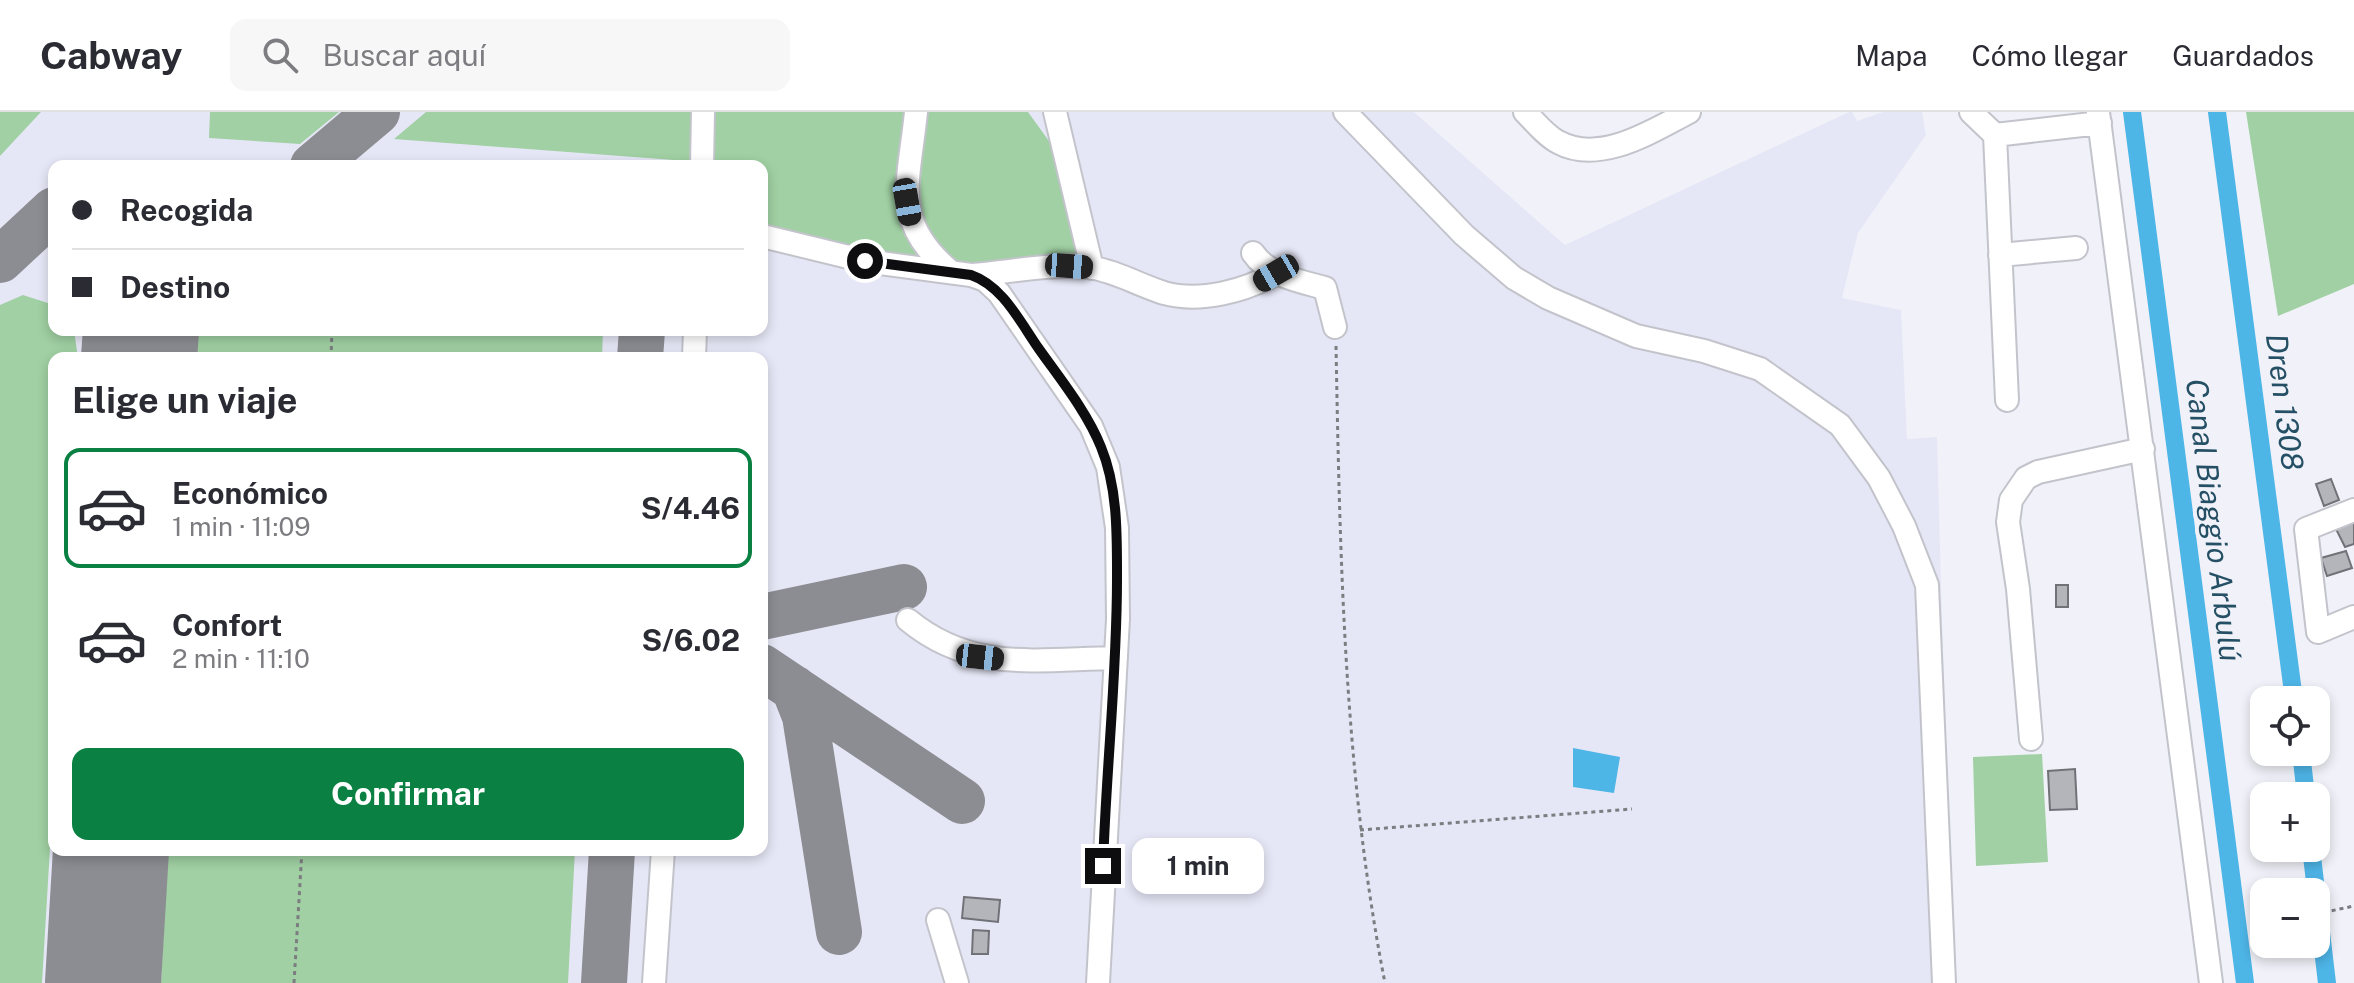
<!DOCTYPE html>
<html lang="es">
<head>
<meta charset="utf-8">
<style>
	:root { --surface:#fff; --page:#f7f7f7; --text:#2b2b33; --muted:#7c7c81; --line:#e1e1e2; --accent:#0b8043 }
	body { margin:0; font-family:"Public Sans",sans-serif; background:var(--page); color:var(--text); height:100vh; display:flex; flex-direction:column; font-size:30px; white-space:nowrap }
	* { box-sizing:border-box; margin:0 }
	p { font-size:26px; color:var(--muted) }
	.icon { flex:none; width:44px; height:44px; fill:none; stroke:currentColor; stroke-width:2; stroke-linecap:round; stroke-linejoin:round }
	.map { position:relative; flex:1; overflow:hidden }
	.panel { position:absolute; left:48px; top:240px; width:720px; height:504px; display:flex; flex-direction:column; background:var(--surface); border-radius:16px; box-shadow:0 4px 12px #0003 }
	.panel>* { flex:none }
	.banner { position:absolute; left:48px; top:48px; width:720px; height:176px; border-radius:16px; box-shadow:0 4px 12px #0003; display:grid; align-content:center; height:176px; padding:0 24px; background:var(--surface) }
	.tools { position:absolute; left:2250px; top:574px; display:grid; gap:16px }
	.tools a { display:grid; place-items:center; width:80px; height:80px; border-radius:16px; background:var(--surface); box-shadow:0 4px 12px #0003; font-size:40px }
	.end { position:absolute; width:36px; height:36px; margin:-18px; border:10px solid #0d0d0f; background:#fff; box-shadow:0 0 0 4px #fff }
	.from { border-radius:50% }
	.bubble { position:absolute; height:56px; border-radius:16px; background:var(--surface); box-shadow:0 4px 12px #0003; font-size:26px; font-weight:700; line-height:56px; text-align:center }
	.car { position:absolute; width:24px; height:48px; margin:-24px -12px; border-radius:10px; box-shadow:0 0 6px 2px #0007; background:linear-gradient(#222 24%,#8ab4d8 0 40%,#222 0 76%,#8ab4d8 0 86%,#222 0) }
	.banner b { display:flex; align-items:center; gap:28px; height:76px; font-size:30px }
	.banner b+b { border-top:2px solid var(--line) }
	.banner i { width:20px; height:20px; background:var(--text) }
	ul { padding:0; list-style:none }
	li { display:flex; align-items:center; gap:24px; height:120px; margin:0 16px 12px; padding:0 8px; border:4px solid transparent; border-radius:16px }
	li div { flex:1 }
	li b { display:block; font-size:30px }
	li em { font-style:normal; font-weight:700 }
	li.on { border-color:var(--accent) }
	li>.icon { width:72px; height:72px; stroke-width:1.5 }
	h2 { padding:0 24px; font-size:36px; line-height:96px }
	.button { display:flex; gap:16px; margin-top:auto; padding:16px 24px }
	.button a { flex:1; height:92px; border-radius:16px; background:var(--accent); color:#fff; font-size:32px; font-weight:700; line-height:92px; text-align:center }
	header { display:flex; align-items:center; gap:48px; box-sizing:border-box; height:112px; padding:0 40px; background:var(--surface); border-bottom:2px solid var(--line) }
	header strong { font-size:38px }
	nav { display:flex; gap:44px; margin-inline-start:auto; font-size:28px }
	.search { width:560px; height:72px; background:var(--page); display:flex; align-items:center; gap:20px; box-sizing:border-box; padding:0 28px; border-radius:16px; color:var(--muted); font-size:30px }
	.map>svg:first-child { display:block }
	.built { fill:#e6e7f6; fill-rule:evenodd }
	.green { fill:#a0d0a3 }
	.water { fill:#4eb5e7 }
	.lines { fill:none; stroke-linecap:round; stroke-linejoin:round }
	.canal { stroke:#4eb5e7; stroke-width:18 }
	.taxiway { stroke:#8c8d92; stroke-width:46 }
	.runway { stroke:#8c8d92; stroke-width:116 }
	.building { fill:#b4b4bb; stroke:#717178; stroke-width:2 }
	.minor-casing { stroke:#c3c4cb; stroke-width:26 }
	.path { stroke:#7c7d81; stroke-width:3; stroke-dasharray:4 4; stroke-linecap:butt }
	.minor { stroke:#fff; stroke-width:22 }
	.route { stroke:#0d0d0f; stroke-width:10 }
	.labels { text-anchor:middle; stroke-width:8; stroke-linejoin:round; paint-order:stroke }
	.water-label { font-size:30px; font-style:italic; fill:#244f64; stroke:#f1f2f9 }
</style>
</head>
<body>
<header>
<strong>Cabway</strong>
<div class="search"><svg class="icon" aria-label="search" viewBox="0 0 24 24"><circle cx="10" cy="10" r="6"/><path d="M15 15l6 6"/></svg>Buscar aquí</div>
<nav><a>Mapa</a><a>Cómo llegar</a><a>Guardados</a></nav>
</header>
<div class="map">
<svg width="2354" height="871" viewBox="0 0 2354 871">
	<rect width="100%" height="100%" fill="#f1f2f9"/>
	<!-- built -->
	<path class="built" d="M0,0H1414L1565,133L1849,0H1852L1857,9L1883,0H1922L1926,23L1858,121L1842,186L1901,198L1907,327L1937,325L1952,871H0ZM54,54H762V218H54ZM54,246H762V738H54Z"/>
	<!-- green -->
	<path class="green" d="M0,0H41L0,44Z
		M210,0H339L300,32L209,26Z
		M426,0H1028L1067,54L1089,148L976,158L762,127V54H687V49L394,27Z
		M2246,0H2354V172L2278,204Z
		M23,183L54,193V218H74L78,246H54V668L42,871H0V193Z
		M195,218H603L602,246H194Z
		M2042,642L2048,750L1976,754L1973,645Z
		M168,738H575L568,871H161Z"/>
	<!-- water -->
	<path class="water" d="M1573,636L1620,645L1614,681L1573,675Z"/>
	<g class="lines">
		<!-- canal -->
		<path class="canal" d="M2132,0L2245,871
			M2217,0L2294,588
			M2301,640L2306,684
			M2311,736L2327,871"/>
		<!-- taxiway -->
		<path class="taxiway" d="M313,54L377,0
			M0,148L54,98
			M640,246L642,218
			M762,505L904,475
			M762,555L962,689
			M794,576L805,604L839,820
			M604,871L612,738"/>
		<!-- runway -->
		<path class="runway" d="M139,246L141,218
			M103,871L111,738"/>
	</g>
	<!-- building -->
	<path class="building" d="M2331,367L2339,388L2324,394L2316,372Z
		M2354,408V432L2345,435L2336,417Z
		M2346,439L2352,456L2327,464L2321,446Z
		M2056,473H2068V495H2056Z
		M2075,657L2077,697L2050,698L2048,659Z
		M964,785L1000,788L998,810L962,806Z
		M973,818L989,819L988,842H972Z"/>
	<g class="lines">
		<defs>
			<path id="minor" d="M916,0C909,71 890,109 951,160
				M1055,0L1092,156
				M1345,0L1464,123L1514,166L1548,186L1636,224L1704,239L1760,257L1840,313L1879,366L1904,414L1927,473L1944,871
				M1525,0C1535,10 1546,24 1558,30C1600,53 1652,19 1689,0
				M1971,0L1995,23L2007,288
				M2098,0L2211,871
				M1995,23L2100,11
				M702,54L703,0
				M762,124L865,149L971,163L985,168L999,181L1091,314L1108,355L1117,416L1118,507L1098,871
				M1253,141C1269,164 1299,169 1325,176L1335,215
				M2000,143L2076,136
				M972,163C1010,160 1051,151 1089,155C1115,159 1139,173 1164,181C1200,191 1246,179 1276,161
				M694,246L695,218
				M2354,398L2306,417L2318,520L2354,505
				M908,508C972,561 1038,547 1116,546
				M2031,627L2018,477L2008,410L2011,388L2026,366L2038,360L2143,337
				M938,808L957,871
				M654,871L663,738"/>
		</defs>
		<!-- minor casing -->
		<use href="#minor" class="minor-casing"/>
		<!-- path -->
		<path class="path" d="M1336,234C1340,447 1344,662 1385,871
			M331,246L332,218
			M1360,718L1632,697
			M2316,802L2354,794
			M294,871L302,738"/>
		<!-- minor -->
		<use href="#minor" class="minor"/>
	</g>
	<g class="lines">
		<!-- route -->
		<path class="route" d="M865,149L971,163C1003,174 1020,210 1039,237C1061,268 1087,300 1101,335C1118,376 1117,424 1117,468C1117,563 1106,658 1103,754"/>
	</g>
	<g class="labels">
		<!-- water labels -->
		<g class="water-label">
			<text transform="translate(2284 290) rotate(83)" y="10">Dren 1308</text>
			<text transform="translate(2213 408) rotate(83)" y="10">Canal Biaggio Arbulú</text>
		</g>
	</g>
</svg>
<div class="tools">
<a><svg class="icon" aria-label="locate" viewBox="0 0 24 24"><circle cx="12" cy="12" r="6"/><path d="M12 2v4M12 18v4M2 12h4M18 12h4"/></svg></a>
<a>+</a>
<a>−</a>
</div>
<i class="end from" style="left:865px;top:149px"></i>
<i class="end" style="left:1103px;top:754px"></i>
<div class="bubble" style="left:1132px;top:726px;width:132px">1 min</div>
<i class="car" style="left:907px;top:90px;rotate:170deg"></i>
<i class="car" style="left:1069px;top:154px;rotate:94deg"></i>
<i class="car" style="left:1276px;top:161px;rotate:240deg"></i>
<i class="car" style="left:980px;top:545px;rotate:96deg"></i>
<div class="banner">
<b><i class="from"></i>Recogida</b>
<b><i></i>Destino</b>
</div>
<section class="panel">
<h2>Elige un viaje</h2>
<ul>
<li class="on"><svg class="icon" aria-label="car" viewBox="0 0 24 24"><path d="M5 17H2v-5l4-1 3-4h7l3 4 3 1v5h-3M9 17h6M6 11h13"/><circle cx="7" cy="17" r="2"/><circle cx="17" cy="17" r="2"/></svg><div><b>Económico</b><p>1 min · 11:09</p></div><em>S/4.46</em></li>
<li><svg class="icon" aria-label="car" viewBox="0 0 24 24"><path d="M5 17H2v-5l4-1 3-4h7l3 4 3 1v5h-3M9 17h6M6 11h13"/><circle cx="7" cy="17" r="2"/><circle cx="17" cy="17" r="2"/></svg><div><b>Confort</b><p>2 min · 11:10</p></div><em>S/6.02</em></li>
</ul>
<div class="button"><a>Confirmar</a></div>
</section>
</div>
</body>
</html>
